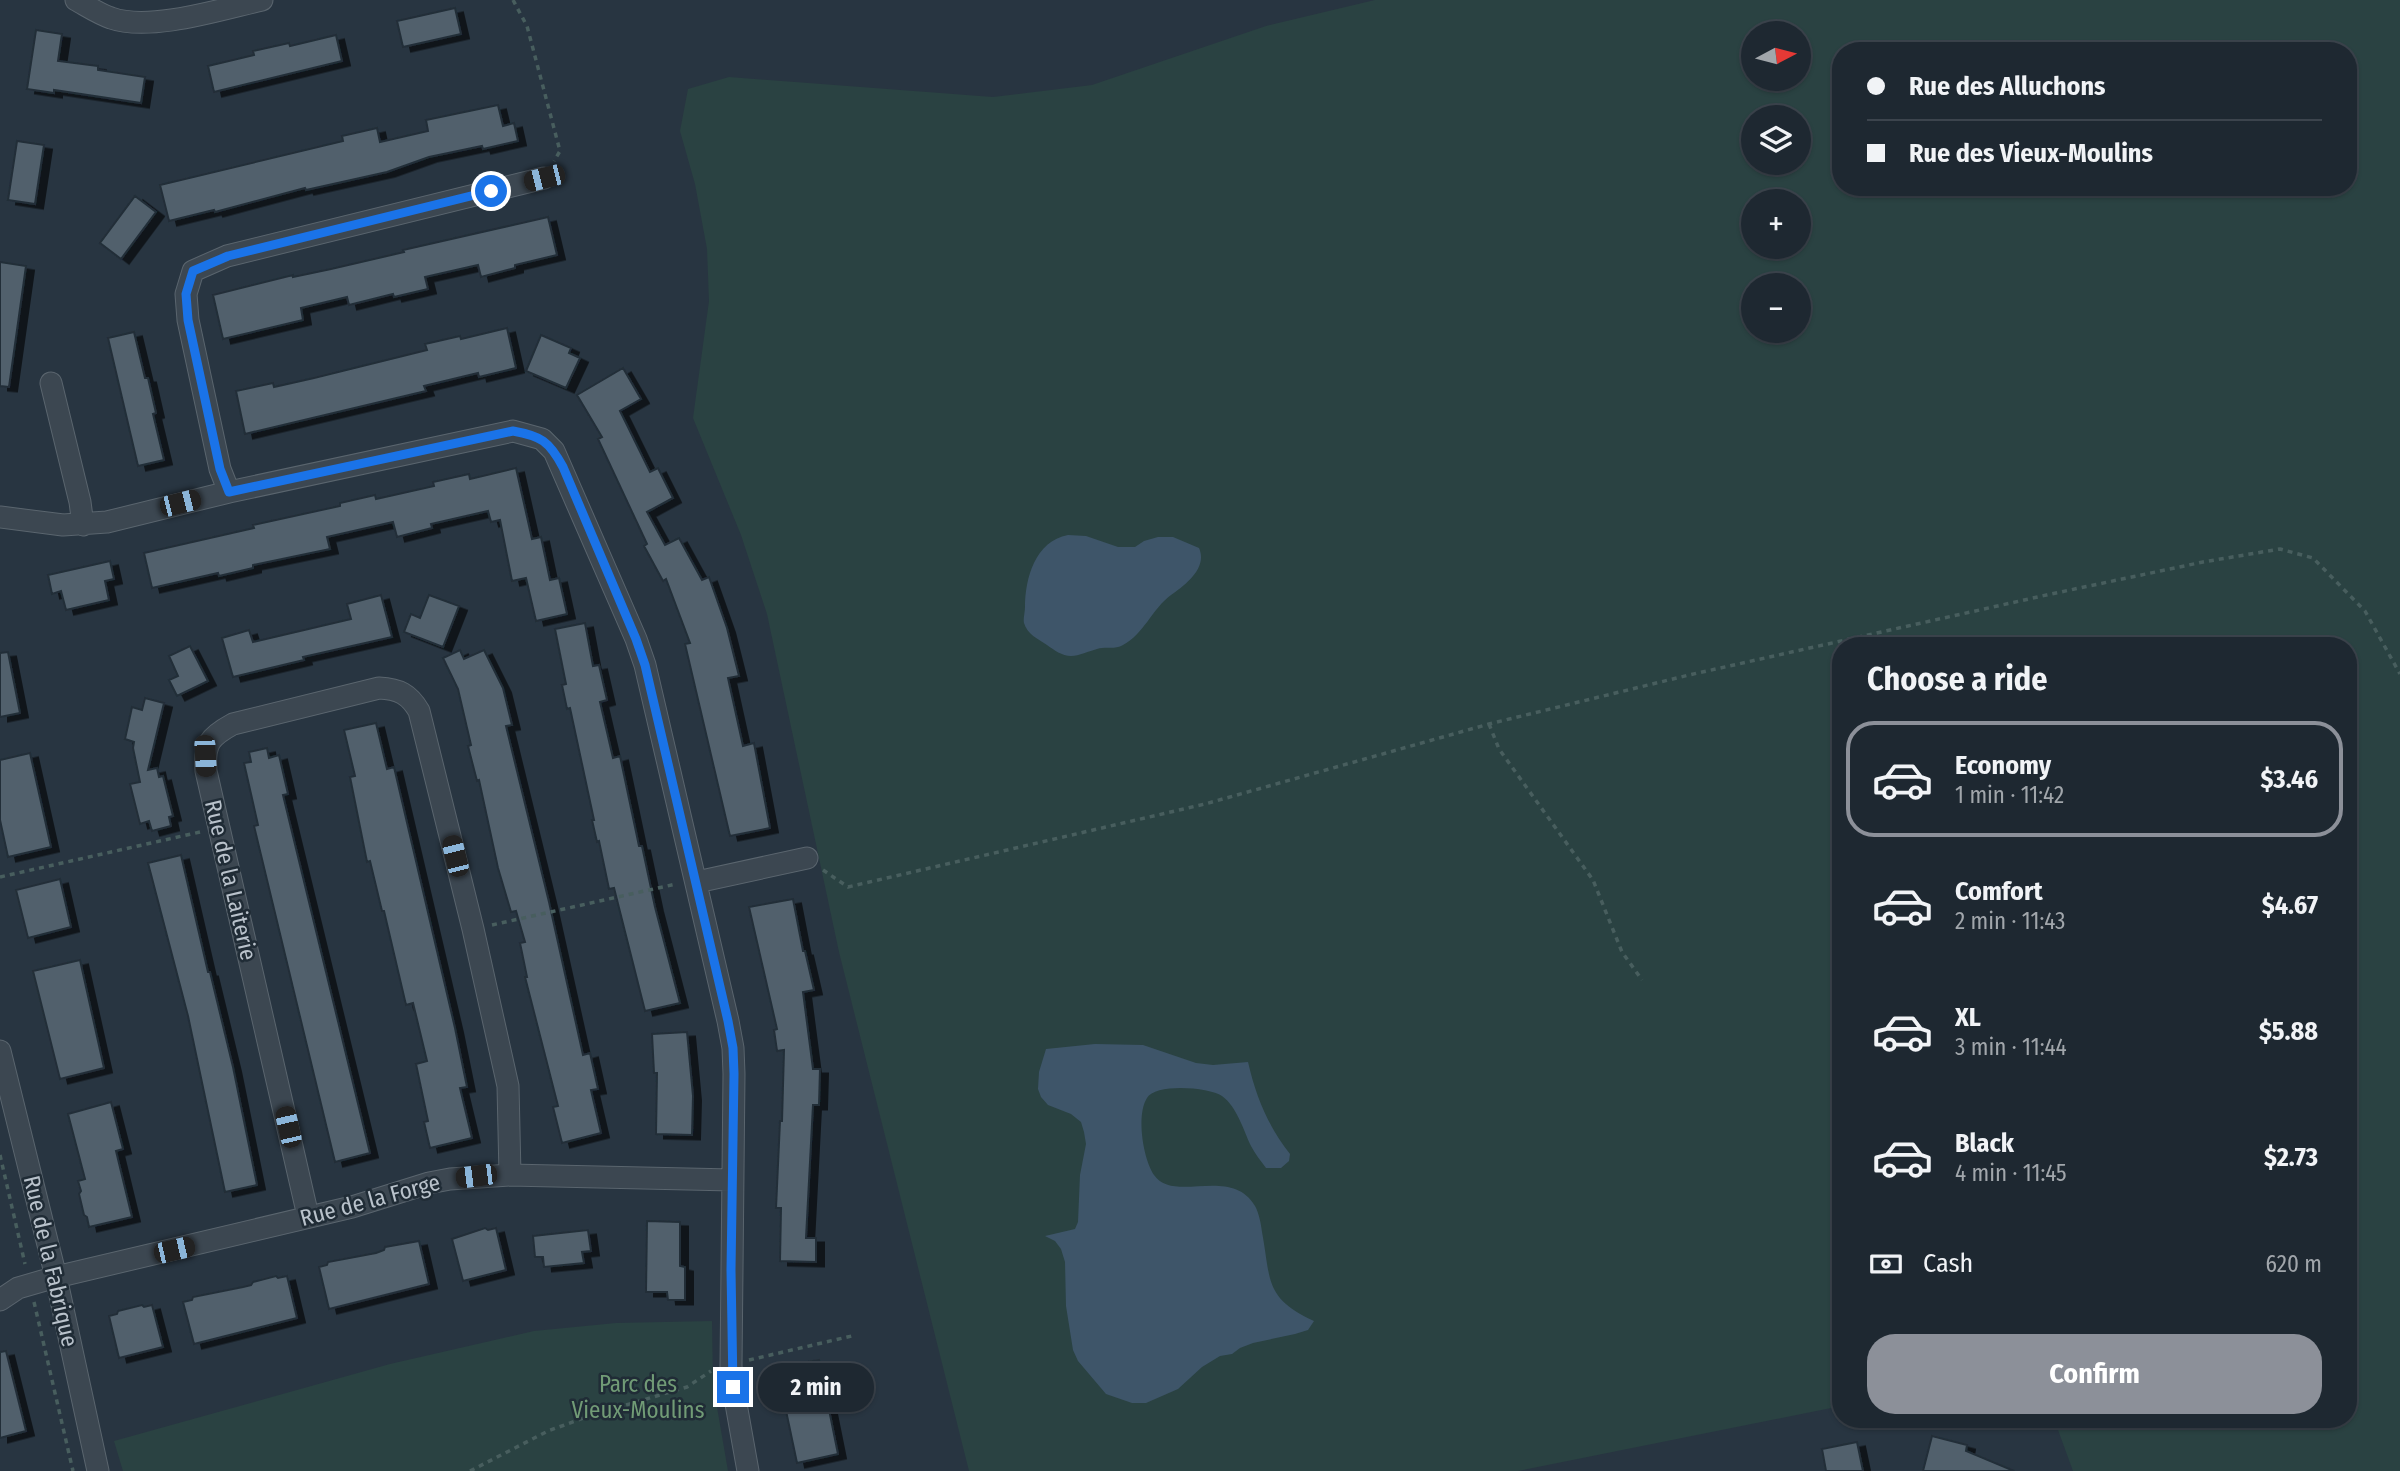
<!DOCTYPE html>
<html lang="en">
<head>
<meta charset="utf-8">
<style>
	:root { --surface:#1e2831; --page:#263039; --text:#f1f3f6; --muted:#a1a6ab; --line:#3c444d; --accent:#8c9099 }
	body { margin:0; font-family:"Fira Sans Condensed",sans-serif; background:var(--page); color:var(--text); height:100vh; display:flex; flex-direction:column; font-size:26px; white-space:nowrap }
	* { box-sizing:border-box; margin:0 }
	p { font-size:23px; color:var(--muted) }
	.icon { flex:none; width:38px; height:38px; fill:none; stroke:currentColor; stroke-width:2; stroke-linecap:round; stroke-linejoin:round }
	.map { position:relative; flex:1; overflow:hidden }
	.sheet { position:absolute; left:1832px; top:637px; width:525px; height:791px; display:flex; flex-direction:column; background:var(--surface); border-radius:28px; box-shadow:0 2px 5px #0004,0 0 0 2px var(--line) }
	.sheet>* { flex:none }
	.top-card { position:absolute; left:1832px; top:42px; width:525px; height:154px; border-radius:28px; box-shadow:0 2px 5px #0004,0 0 0 2px var(--line); display:grid; align-content:center; height:154px; padding:0 35px; background:var(--surface) }
	.needle { width:46px; rotate:83deg }
	.fabs { position:absolute; left:1741px; top:21px; display:grid; gap:14px }
	.fabs a { display:grid; place-items:center; width:70px; height:70px; border-radius:50%; background:var(--surface); box-shadow:0 2px 5px #0004,0 0 0 2px var(--line); font-size:35px }
	.end { position:absolute; width:32px; height:32px; margin:-16px; border:9px solid #1a73e8; background:#fff; box-shadow:0 0 0 4px #fff }
	.from { border-radius:50% }
	.bubble { position:absolute; height:49px; border-radius:24px; background:var(--surface); box-shadow:0 2px 5px #0004,0 0 0 2px var(--line); font-size:23px; font-weight:700; line-height:49px; text-align:center }
	.car { position:absolute; width:21px; height:42px; margin:-21px -10px; border-radius:9px; box-shadow:0 0 5px 2px #0007; background:linear-gradient(#222 24%,#8ab4d8 0 40%,#222 0 76%,#8ab4d8 0 86%,#222 0) }
	.top-card b { display:flex; align-items:center; gap:24px; height:66px; font-size:26px }
	.top-card b+b { border-top:2px solid var(--line) }
	.top-card i { width:18px; height:18px; background:var(--text) }
	ul { padding:0; list-style:none }
	li { display:flex; align-items:center; gap:21px; height:116px; margin:0 14px 10px; padding:0 21px; border:4px solid transparent; border-radius:28px }
	li div { flex:1 }
	li b { display:block; font-size:26px }
	li em { font-style:normal; font-weight:700 }
	li.active { border-color:var(--accent) }
	li>.icon { width:63px; height:63px; stroke-width:1.5 }
	h2 { padding:0 35px; font-size:32px; line-height:84px }
	.pay { display:flex; align-items:center; gap:18px; height:77px; padding:0 35px; font-size:26px }
	.pay p { margin-inline-start:auto }
	.cta { display:flex; gap:14px; margin-top:auto; padding:14px 35px }
	.cta a { flex:1; height:80px; border-radius:28px; background:var(--accent); color:#fff; font-size:28px; font-weight:700; line-height:80px; text-align:center }
	.map>svg:first-child { display:block }
	.green { fill:#2a4242; fill-rule:evenodd }
	.water { fill:#3e5569 }
	.building { fill:#51606c; stroke:#222e38; stroke-width:2; filter:url(#shadow) }
	.lines { fill:none; stroke-linecap:round; stroke-linejoin:round }
	.minor-casing { stroke:#5a656e; stroke-width:23 }
	.path { stroke:#485e5e; stroke-width:3.5; stroke-dasharray:5 5; stroke-linecap:butt }
	.minor { stroke:#3c4751; stroke-width:21 }
	.route { stroke:#1a73e8; stroke-width:9 }
	.labels { text-anchor:middle; stroke-width:5; stroke-linejoin:round; paint-order:stroke }
	.street-label { font-size:23px; fill:#b9c2cb; stroke:#202c36 }
	.park-label { font-size:23px; fill:#719b76; stroke:#202c36 }
</style>
</head>
<body>
<div class="map">
<svg width="2400" height="1471" viewBox="0 0 2400 1471">
	<defs>
		<filter id="shadow"><feDropShadow dx="8" dy="4.5" stdDeviation="0" flood-color="#0009"/></filter>
	</defs>
	<rect width="100%" height="100%" fill="#283541"/>
	<!-- green -->
	<path class="green" d="M1375,0H2400V1471H2073L2054,1419H2348V646H1841V1406L1518,1471H969L839,952L767,614L741,535L693,418L709,301L707,249L695,184L680,131L688,89L729,77L993,97L1092,85L1266,26ZM1754,33H1799V79H1754ZM1841,51H2348V187H1841ZM1754,117H1799V163H1754ZM1754,201H1799V247H1754ZM1754,285H1799V331H1754Z
		M712,1321L713,1384L728,1471H123L114,1441L390,1364L534,1331L616,1323Z"/>
	<!-- water -->
	<path class="water" d="M1068,535L1086,536L1118,547H1135L1144,541L1158,537H1173L1199,548C1208,568 1185,585 1171,595C1152,609 1144,634 1123,645C1115,650 1106,646 1097,649C1089,651 1079,656 1071,656C1062,656 1054,650 1047,645C1038,639 1027,634 1024,623C1023,619 1025,612 1025,607C1025,579 1035,541 1068,535Z
		M1095,1044L1143,1045L1196,1063L1213,1065L1248,1062C1256,1097 1268,1126 1290,1154L1289,1161L1281,1168H1266C1261,1161 1255,1154 1251,1146C1243,1129 1237,1107 1222,1096C1209,1087 1155,1083 1147,1098C1136,1115 1143,1159 1154,1175C1174,1204 1231,1165 1255,1206C1259,1213 1261,1224 1262,1232C1271,1280 1264,1298 1314,1321L1308,1330L1295,1334L1253,1343L1240,1348L1232,1354L1220,1356L1202,1367L1178,1389L1146,1403H1132L1106,1394L1078,1361L1073,1350L1066,1306L1065,1262L1061,1249L1055,1241L1045,1236L1075,1229L1078,1222L1080,1175L1086,1144L1084,1132L1081,1122L1071,1114L1048,1105L1041,1097L1038,1089L1039,1072L1046,1049Z"/>
	<!-- building -->
	<path class="building" d="M455,8L461,34L403,47L397,21Z
		M36,30L62,34L58,61L98,66V70L145,77L141,103L54,90V93L27,89Z
		M336,35L342,61L214,92L208,66L254,55L253,51L289,43L290,46Z
		M498,105L503,126L514,123L518,141L483,149L482,146L429,157L387,172L306,190L305,188L215,212L214,210L169,221L160,185L343,141L342,136L377,128L380,142L428,131L426,120Z
		M17,141L44,145L35,204L8,200Z
		M135,196L156,212L121,259L100,243Z
		M548,217L557,255L515,265V268L481,277L478,265L425,277L428,289L394,297L393,294L349,305L347,297L301,308L303,320L223,339L213,295L293,275V277L331,269L404,252L403,250Z
		M0,262L26,266L9,387L0,386Z
		M507,328L516,368L479,377L478,373L424,386L426,391L245,434L236,391L273,383L274,387L314,378L427,350L425,344L460,336L461,339Z
		M134,332L145,378H148L156,413L153,414L164,460L138,466L108,338Z
		M541,335L571,348L569,353L580,358L566,388L526,371Z
		M623,368L641,399L620,411L650,472L658,468L673,498L647,512L665,545L679,538L702,580L709,577L727,628L739,676L728,678L743,746L754,743L770,828L730,836L685,644L690,643L666,579L663,581L644,546L647,544L598,439L602,437L577,395Z
		M516,468L532,539L541,537L550,580L559,578L567,614L536,621L526,578L512,581L500,520L491,522L488,511L431,524L432,528L397,537L393,522L327,537L330,549L253,565V568L219,576L218,573L152,588L144,553L254,528L253,525L340,506V503L375,495L376,499L434,486L433,482L469,474L470,479Z
		M110,561L114,579L105,581L109,600L66,610L61,591L52,594L48,575Z
		M381,595L392,637L303,657L304,660L233,677L222,638L249,630L253,642L351,619L347,604Z
		M429,595L459,606L443,647L404,632L411,614L420,618Z
		M585,623L593,666L599,665L607,700L600,702L613,758L620,756L639,846H642L655,907L680,1003L645,1011L614,888L609,889L599,841L597,842L592,820H594L570,708L567,709L562,685L566,684L555,629Z
		M190,646L208,681L177,696L169,680L178,676L169,656Z
		M460,650L464,659L484,650L503,688L512,725L506,726L549,902L583,1055L590,1053L598,1089L591,1090L601,1133L562,1143L553,1107L558,1106L525,977H527L520,943L525,942L516,911L511,912L498,868L479,780L477,781L468,746L471,745L458,689L443,658Z
		M8,652L20,713L0,717V653Z
		M145,698L164,703L148,770L157,768L159,777L163,776L173,816L169,817L171,826L152,831L149,821L140,824L130,784L140,782L133,748L134,742L125,739L132,707L142,710Z
		M376,723L387,769L394,767L455,1028L467,1087L460,1088L472,1138L430,1148L424,1122L428,1121L416,1064L427,1061L413,1003L406,1005L384,911H382L370,861L367,862L350,777L355,776L344,730Z
		M267,748L269,758L279,755L288,794L283,795L370,1153L335,1162L254,826L258,825L244,763L251,762L249,752Z
		M30,753L51,847L8,857L0,820V760Z
		M181,855L208,972H210L233,1067L257,1185L225,1192L188,1016L148,863Z
		M60,879L71,927L28,938L16,890Z
		M793,899L803,951H805L814,990L803,992L813,1069H820L819,1105H813L806,1238H816V1262L780,1261L781,1208H776L780,1121H782L784,1050L777,1051L774,1030L777,1029L749,907Z
		M80,960L104,1068L60,1079L33,971Z
		M687,1032L693,1096L692,1135L656,1134L657,1073H654L652,1034Z
		M111,1102L123,1149L116,1151L132,1217L89,1227L87,1217L84,1215L79,1194L81,1191L78,1181L85,1179L68,1114Z
		M647,1221L680,1222V1266L685,1267V1300H668L667,1292H646Z
		M485,1228L488,1230L496,1228L506,1270L463,1281L452,1239Z
		M588,1230L591,1251L582,1252L584,1263L544,1267L543,1257H535L533,1236Z
		M419,1241L429,1284L329,1309L319,1267L327,1265L328,1262L376,1253L384,1250L385,1247Z
		M276,1276L278,1278L287,1276L297,1318L194,1344L183,1302L192,1300L193,1297L243,1287L251,1285L253,1282Z
		M142,1305L144,1307L152,1305L163,1347L119,1358L109,1316L117,1314L118,1311Z
		M6,1351L26,1431L0,1438V1352Z
		M819,1360L838,1454L797,1463L777,1368Z
		M1932,1436L1967,1445L1966,1451L2014,1471H1923Z
		M1857,1442L1863,1471H1826L1822,1449Z"/>
	<g class="lines">
		<defs>
			<path id="minor" d="M76,0C87,6 99,14 111,18C150,32 222,9 262,0
				M51,383L80,502L83,525
				M229,492L220,469L188,320L186,294L193,271L227,256L544,178
				M0,517L63,525L107,522L229,492L513,431L542,439L554,451L636,639L645,665L728,1021L733,1048L734,1074L731,1366L733,1387L748,1471
				M697,882L807,858
				M0,1051L56,1277L98,1471
				M308,1216L206,771C204,744 209,737 233,724L379,688C399,689 409,694 419,711L473,929L508,1086L510,1175
				M0,1300L18,1288L56,1277L352,1207L429,1183L450,1179L510,1175L732,1180"/>
		</defs>
		<!-- minor casing -->
		<use href="#minor" class="minor-casing"/>
		<!-- path -->
		<path class="path" d="M513,0L527,26L560,151L554,161
			M1489,724L1499,749L1593,880L1622,952L1642,980
			M823,870L848,887L1205,804L1489,724L1689,675L2051,594L2203,562L2280,549L2313,558L2365,611L2400,674
			M0,877L200,832
			M492,925L676,884
			M0,1155L25,1264
			M34,1302L73,1471
			M749,1360L856,1335
			M470,1471L548,1431L589,1416L687,1387L711,1371"/>
		<!-- minor -->
		<use href="#minor" class="minor"/>
	</g>
	<g class="lines">
		<!-- route -->
		<path class="route" d="M491,191L228,256L193,271L186,294L188,320L220,469L229,492L513,431C541,436 549,441 563,467L636,639L645,665L728,1021L733,1048L734,1074L731,1270L733,1387"/>
	</g>
	<g class="labels">
		<!-- street labels -->
		<g class="street-label">
			<text transform="translate(231 880) rotate(77)" y="8">Rue de la Laiterie</text>
			<text transform="translate(370 1200) rotate(-15)" y="8">Rue de la Forge</text>
			<text transform="translate(51 1261) rotate(77)" y="8">Rue de la Fabrique</text>
		</g>
		<!-- park labels -->
		<g class="park-label">
			<text x="638" y="1392">Parc des<tspan x="638" dy="26">Vieux-Moulins</tspan></text>
		</g>
	</g>
</svg>
<div class="fabs">
<a><svg class="needle" viewBox="-14 -14 28 28"><path d="M0-13l5 13h-10z" fill="#e53935"/><path d="M0 13l5-13h-10z" fill="#a1a6ab"/></svg></a>
<a><svg class="icon" aria-label="layers" viewBox="0 0 24 24"><path d="M12 4l9 5-9 5-9-5zM3 14l9 5 9-5"/></svg></a>
<a>+</a>
<a>−</a>
</div>
<i class="end from" style="left:491px;top:191px"></i>
<i class="end" style="left:733px;top:1387px"></i>
<div class="bubble" style="left:758px;top:1363px;width:116px">2 min</div>
<i class="car" style="left:544px;top:178px;rotate:256deg"></i>
<i class="car" style="left:180px;top:503px;rotate:76deg"></i>
<i class="car" style="left:205px;top:756px;rotate:177deg"></i>
<i class="car" style="left:455px;top:856px;rotate:346deg"></i>
<i class="car" style="left:288px;top:1127px;rotate:347deg"></i>
<i class="car" style="left:476px;top:1176px;rotate:263deg"></i>
<i class="car" style="left:174px;top:1250px;rotate:77deg"></i>
<div class="top-card">
<b><i class="from"></i>Rue des Alluchons</b>
<b><i></i>Rue des Vieux-Moulins</b>
</div>
<section class="sheet">
<h2>Choose a ride</h2>
<ul>
<li class="active"><svg class="icon" aria-label="car" viewBox="0 0 24 24"><path d="M5 17H2v-5l4-1 3-4h7l3 4 3 1v5h-3M9 17h6M6 11h13"/><circle cx="7" cy="17" r="2"/><circle cx="17" cy="17" r="2"/></svg><div><b>Economy</b><p>1 min · 11:42</p></div><em>$3.46</em></li>
<li><svg class="icon" aria-label="car" viewBox="0 0 24 24"><path d="M5 17H2v-5l4-1 3-4h7l3 4 3 1v5h-3M9 17h6M6 11h13"/><circle cx="7" cy="17" r="2"/><circle cx="17" cy="17" r="2"/></svg><div><b>Comfort</b><p>2 min · 11:43</p></div><em>$4.67</em></li>
<li><svg class="icon" aria-label="car" viewBox="0 0 24 24"><path d="M5 17H2v-5l4-1 3-4h7l3 4 3 1v5h-3M9 17h6M6 11h13"/><circle cx="7" cy="17" r="2"/><circle cx="17" cy="17" r="2"/></svg><div><b>XL</b><p>3 min · 11:44</p></div><em>$5.88</em></li>
<li><svg class="icon" aria-label="car" viewBox="0 0 24 24"><path d="M5 17H2v-5l4-1 3-4h7l3 4 3 1v5h-3M9 17h6M6 11h13"/><circle cx="7" cy="17" r="2"/><circle cx="17" cy="17" r="2"/></svg><div><b>Black</b><p>4 min · 11:45</p></div><em>$2.73</em></li>
</ul>
<div class="pay"><svg class="icon" aria-label="cash" viewBox="0 0 24 24"><path d="M3 7h18v10H3z"/><circle cx="12" cy="12" r="2"/></svg>Cash<p>620 m</p></div>
<div class="cta"><a>Confirm</a></div>
</section>
</div>
</body>
</html>
